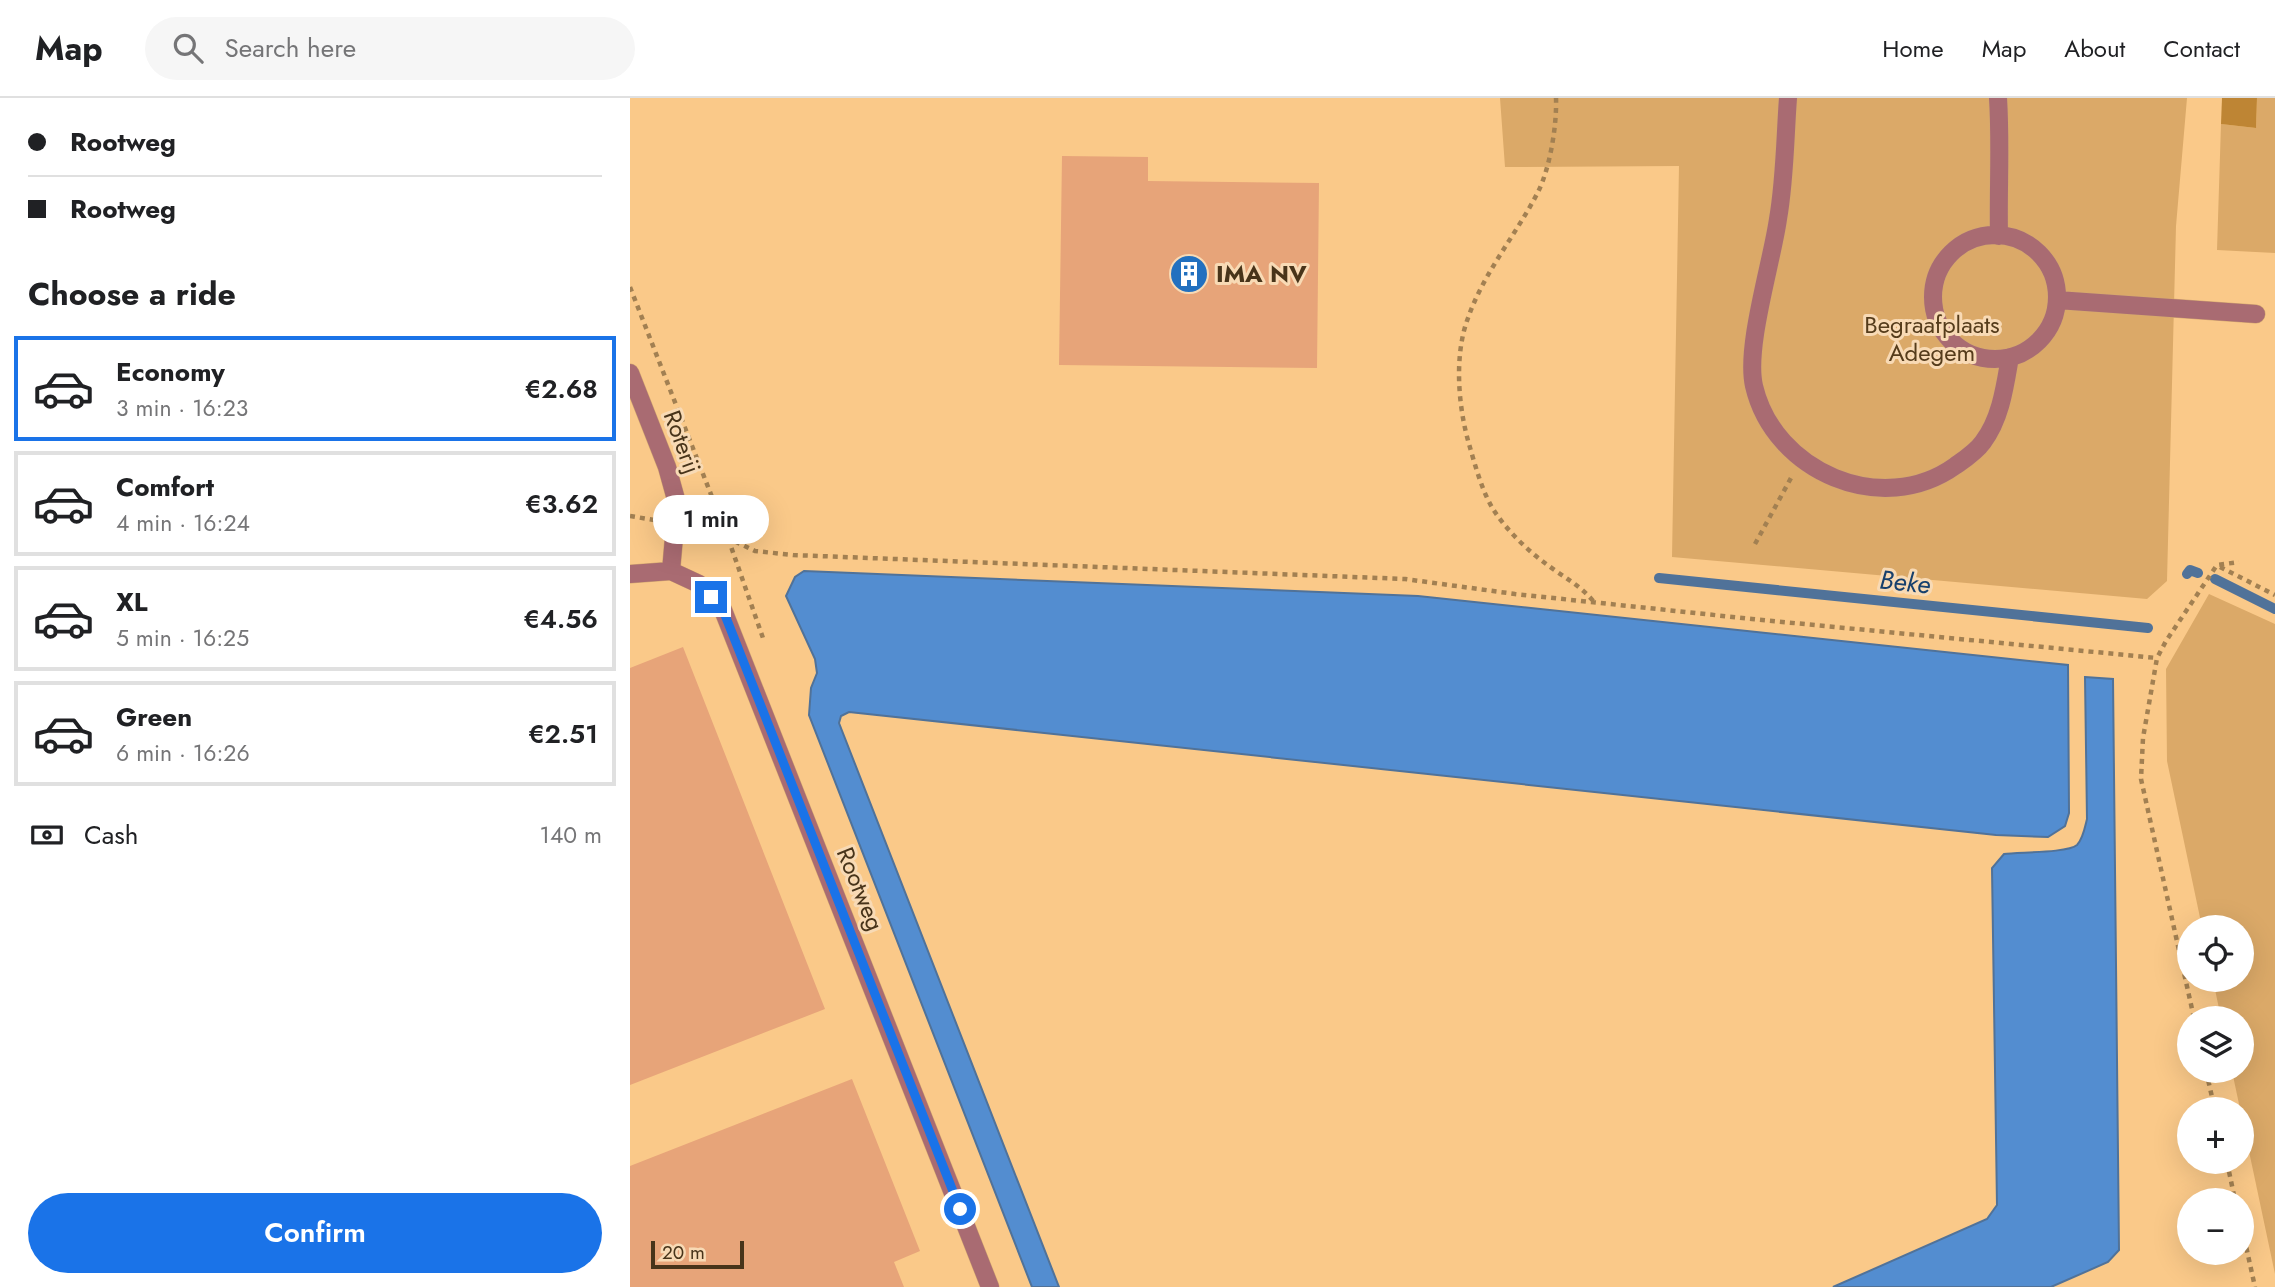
<!DOCTYPE html>
<html lang="en">
<head>
<meta charset="utf-8">
<style>
	:root { --surface:#fff; --page:#f6f6f6; --text:#202124; --muted:#757577; --line:#e0e0e0; --accent:#1a73e8 }
	body { margin:0; font-family:Jost,sans-serif; background:var(--page); color:var(--text); height:100vh; display:flex; flex-direction:column; font-size:26px; white-space:nowrap }
	* { box-sizing:border-box; margin:0 }
	p { font-size:23px; color:var(--muted) }
	.icon { flex:none; width:38px; height:38px; fill:none; stroke:currentColor; stroke-width:2; stroke-linecap:round; stroke-linejoin:round }
	.map { position:relative; flex:1; overflow:hidden }
	.drawer { display:flex; flex-direction:column; background:var(--surface); width:630px }
	.drawer>* { flex:none }
	.hud { display:grid; align-content:center; height:154px; padding:0 28px; background:var(--surface) }
	.buttons { position:absolute; left:1547px; top:817px; display:grid; gap:14px }
	.buttons a { display:grid; place-items:center; width:77px; height:77px; border-radius:50%; background:var(--surface); box-shadow:0 7px 28px #0002; font-size:35px }
	.scale { position:absolute; left:21px; bottom:18px; width:93px; box-sizing:border-box; padding-left:7px; border:4px solid #48341a; border-top:0; font-size:19px; line-height:24px; white-space:nowrap; color:#48341a; -webkit-text-stroke:5px #f8dab5; paint-order:stroke }
	.end { position:absolute; width:32px; height:32px; margin:-16px; border:9px solid #1a73e8; background:#fff; box-shadow:0 0 0 4px #fff }
	.from { border-radius:50% }
	.bubble { position:absolute; height:49px; border-radius:24px; background:var(--surface); box-shadow:0 7px 28px #0002; font-size:23px; font-weight:600; line-height:49px; text-align:center }
	.hud b { display:flex; align-items:center; gap:24px; height:66px; font-size:26px }
	.hud b+b { border-top:2px solid var(--line) }
	.hud i { width:18px; height:18px; background:var(--text) }
	ul { padding:0; list-style:none }
	li { display:flex; align-items:center; gap:21px; height:105px; margin:0 14px 10px; padding:0 14px; border:4px solid var(--line); border-radius:0px }
	li div { flex:1 }
	li b { display:block; font-size:26px }
	li em { font-style:normal; font-weight:600 }
	li.current { border-color:var(--accent) }
	li>.icon { width:63px; height:63px; stroke-width:1.5 }
	h2 { padding:0 28px; font-size:32px; line-height:84px }
	.pay { display:flex; align-items:center; gap:18px; height:77px; padding:0 28px; font-size:26px }
	.pay p { margin-inline-start:auto }
	.action { display:flex; gap:14px; margin-top:auto; padding:14px 28px }
	.action a { flex:1; height:80px; border-radius:42px; background:var(--accent); color:#fff; font-size:28px; font-weight:600; line-height:80px; text-align:center }
	header { display:flex; align-items:center; gap:42px; box-sizing:border-box; height:98px; padding:0 35px; background:var(--surface); border-bottom:2px solid var(--line) }
	header strong { font-size:33px }
	nav { display:flex; gap:38px; margin-inline-start:auto; font-size:24px }
	.search { width:490px; height:63px; background:var(--page); display:flex; align-items:center; gap:18px; box-sizing:border-box; padding:0 24px; border-radius:38px; color:var(--muted); font-size:26px }
	main { display:flex; flex:1; min-height:0 }
	.map>svg:first-child { display:block }
	.green { fill:#dba968 }
	.forest { fill:#be8534 }
	.water { fill:#538dd0; stroke:#507299; stroke-width:2 }
	.lines { fill:none; stroke-linecap:round; stroke-linejoin:round }
	.stream { stroke:#507299; stroke-width:10 }
	.building { fill:#e7a479 }
	.minor-casing { stroke:#d3a871; stroke-width:19 }
	.path { stroke:#a28052; stroke-width:4.5; stroke-dasharray:5 5; stroke-linecap:butt }
	.minor { stroke:#a96b72; stroke-width:18 }
	.route { stroke:#1a73e8; stroke-width:9 }
	.labels { text-anchor:middle; stroke-width:6; stroke-linejoin:round; paint-order:stroke }
	.poi-label { font-size:24px; font-weight:bold; fill:#48341a; stroke:#f8dab5; text-anchor:start }
	.park-label { font-size:24px; fill:#553c1b; stroke:#f8dab5 }
	.street-label { font-size:24px; fill:#48341a; stroke:#f8dab5 }
	.water-label { font-size:26px; font-style:italic; fill:#17406d; stroke:#f8dab5 }
</style>
</head>
<body>
<header>
<strong>Map</strong>
<div class="search"><svg class="icon" aria-label="search" viewBox="0 0 24 24"><circle cx="10" cy="10" r="6"/><path d="M15 15l6 6"/></svg>Search here</div>
<nav><a>Home</a><a>Map</a><a>About</a><a>Contact</a></nav>
</header>
<main>
<section class="drawer">
<div class="hud">
<b><i class="from"></i>Rootweg</b>
<b><i></i>Rootweg</b>
</div>
<h2>Choose a ride</h2>
<ul>
<li class="current"><svg class="icon" aria-label="car" viewBox="0 0 24 24"><path d="M5 17H2v-5l4-1 3-4h7l3 4 3 1v5h-3M9 17h6M6 11h13"/><circle cx="7" cy="17" r="2"/><circle cx="17" cy="17" r="2"/></svg><div><b>Economy</b><p>3 min · 16:23</p></div><em>€2.68</em></li>
<li><svg class="icon" aria-label="car" viewBox="0 0 24 24"><path d="M5 17H2v-5l4-1 3-4h7l3 4 3 1v5h-3M9 17h6M6 11h13"/><circle cx="7" cy="17" r="2"/><circle cx="17" cy="17" r="2"/></svg><div><b>Comfort</b><p>4 min · 16:24</p></div><em>€3.62</em></li>
<li><svg class="icon" aria-label="car" viewBox="0 0 24 24"><path d="M5 17H2v-5l4-1 3-4h7l3 4 3 1v5h-3M9 17h6M6 11h13"/><circle cx="7" cy="17" r="2"/><circle cx="17" cy="17" r="2"/></svg><div><b>XL</b><p>5 min · 16:25</p></div><em>€4.56</em></li>
<li><svg class="icon" aria-label="car" viewBox="0 0 24 24"><path d="M5 17H2v-5l4-1 3-4h7l3 4 3 1v5h-3M9 17h6M6 11h13"/><circle cx="7" cy="17" r="2"/><circle cx="17" cy="17" r="2"/></svg><div><b>Green</b><p>6 min · 16:26</p></div><em>€2.51</em></li>
</ul>
<div class="pay"><svg class="icon" aria-label="cash" viewBox="0 0 24 24"><path d="M3 7h18v10H3z"/><circle cx="12" cy="12" r="2"/></svg>Cash<p>140 m</p></div>
<div class="action"><a>Confirm</a></div>
</section>
<div class="map">
<svg width="1645" height="1189" viewBox="0 0 1645 1189">
	<rect width="100%" height="100%" fill="#fac989"/>
	<!-- green -->
	<path class="green" d="M870,0H1557L1546,128L1537,483L1517,501L1042,459L1049,68L875,69Z
		M1627,0H1645V155L1587,152L1591,26L1626,30Z
		M1579,496L1645,526V1176L1602,973H1612V920H1591L1583,882H1612V830L1572,829L1537,663L1536,571Z"/>
	<!-- forest -->
	<path class="forest" d="M1592,0H1627L1626,30L1591,26Z"/>
	<!-- water -->
	<path class="water" d="M174,473L788,498L1438,567L1439,715L1435,728L1418,739L1366,737L219,614L211,618L209,625L429,1189H402L179,617L181,590L187,575L185,561L156,498L165,479Z
		M1455,579L1483,581L1489,1152L1478,1164L1421,1189H1203L1357,1121L1367,1107L1362,770L1374,756C1389,754 1438,755 1447,747C1453,741 1455,729 1457,721Z"/>
	<g class="lines">
		<!-- stream -->
		<path class="stream" d="M1557,476L1560,472L1568,475
			M1029,480L1518,530
			M1585,481L1645,511"/>
	</g>
	<!-- building -->
	<path class="building" d="M432,58L518,59V83L689,85L687,270L429,267Z
		M53,549L195,911L0,987V570Z
		M222,981L290,1153L264,1164L274,1189H0V1068Z"/>
	<g class="lines">
		<defs>
			<path id="minor" d="M1158,0C1155,40 1155,81 1148,121C1142,164 1115,249 1124,288C1144,374 1252,420 1325,368C1335,361 1346,354 1353,344C1371,320 1375,288 1380,259
				M1368,0C1371,46 1368,92 1369,138
				M1303 199a62 62 0 1 1 124 0a62 62 0 1 1-124 0Z
				M1427,202L1626,216
				M0,275L37,369L47,405L41,473
				M0,476L41,473L69,486L93,512L360,1189"/>
		</defs>
		<!-- minor casing -->
		<use href="#minor" class="minor-casing"/>
		<!-- path -->
		<path class="path" d="M926,0C927,27 920,70 908,94C886,137 854,174 838,220C824,257 828,308 839,346C845,367 852,393 863,411C877,433 898,453 919,468C935,480 951,488 964,504
			M0,189L98,440L133,540
			M0,418L24,422
			M67,432L98,440L125,453L163,457L775,481L885,496L1122,521L1527,560
			M1125,446L1161,380
			M1590,469L1645,497
			M1564,920L1511,681L1513,640L1527,560L1536,543L1587,467L1609,464
			M1576,973L1585,1012
			M1597,1064L1605,1102
			M1612,1130L1625,1189"/>
		<!-- minor -->
		<use href="#minor" class="minor"/>
	</g>
	<g class="lines">
		<!-- route -->
		<path class="route" d="M81,499L93,512L330,1111"/>
	</g>
	<!-- icons -->
	<defs>
		<symbol id="building-disc" viewBox="-11 -11 22 22"><circle r="9.5" fill="#2270bf" stroke="#f8dab5"/><path d="M-4-6H4V6H1V3H-1V6H-4ZM-2.5-4.3h1.7v1.8h-1.7ZM.8-4.3h1.7v1.8H.8ZM-2.5-1h1.7V.8h-1.7ZM.8-1h1.7V.8H.8Z" fill="#fff"/></symbol>
	</defs>
	<g fill-rule="evenodd">
		<use href="#building-disc" x="537" y="154" width="44" height="44"/>
	</g>
	<g class="labels">
		<!-- poi labels -->
		<g class="poi-label">
			<text x="586" y="184">IMA NV</text>
		</g>
		<!-- park labels -->
		<g class="park-label">
			<text x="1302" y="235">Begraafplaats<tspan x="1302" dy="28">Adegem</tspan></text>
		</g>
		<!-- street labels -->
		<g class="street-label">
			<text transform="translate(52 344) rotate(70)" y="8">Roterij</text>
			<text transform="translate(230 791) rotate(68)" y="8">Rootweg</text>
		</g>
		<!-- water labels -->
		<g class="water-label">
			<text transform="translate(1275 484) rotate(6)" y="9">Beke</text>
		</g>
	</g>
</svg>
<div class="buttons">
<a><svg class="icon" aria-label="locate" viewBox="0 0 24 24"><circle cx="12" cy="12" r="6"/><path d="M12 2v4M12 18v4M2 12h4M18 12h4"/></svg></a>
<a><svg class="icon" aria-label="layers" viewBox="0 0 24 24"><path d="M12 4l9 5-9 5-9-5zM3 14l9 5 9-5"/></svg></a>
<a>+</a>
<a>−</a>
</div>
<div class="scale">20 m</div>
<i class="end from" style="left:330px;top:1111px"></i>
<i class="end" style="left:81px;top:499px"></i>
<div class="bubble" style="left:23px;top:397px;width:116px">1 min</div>
</div>
</main>
</body>
</html>
